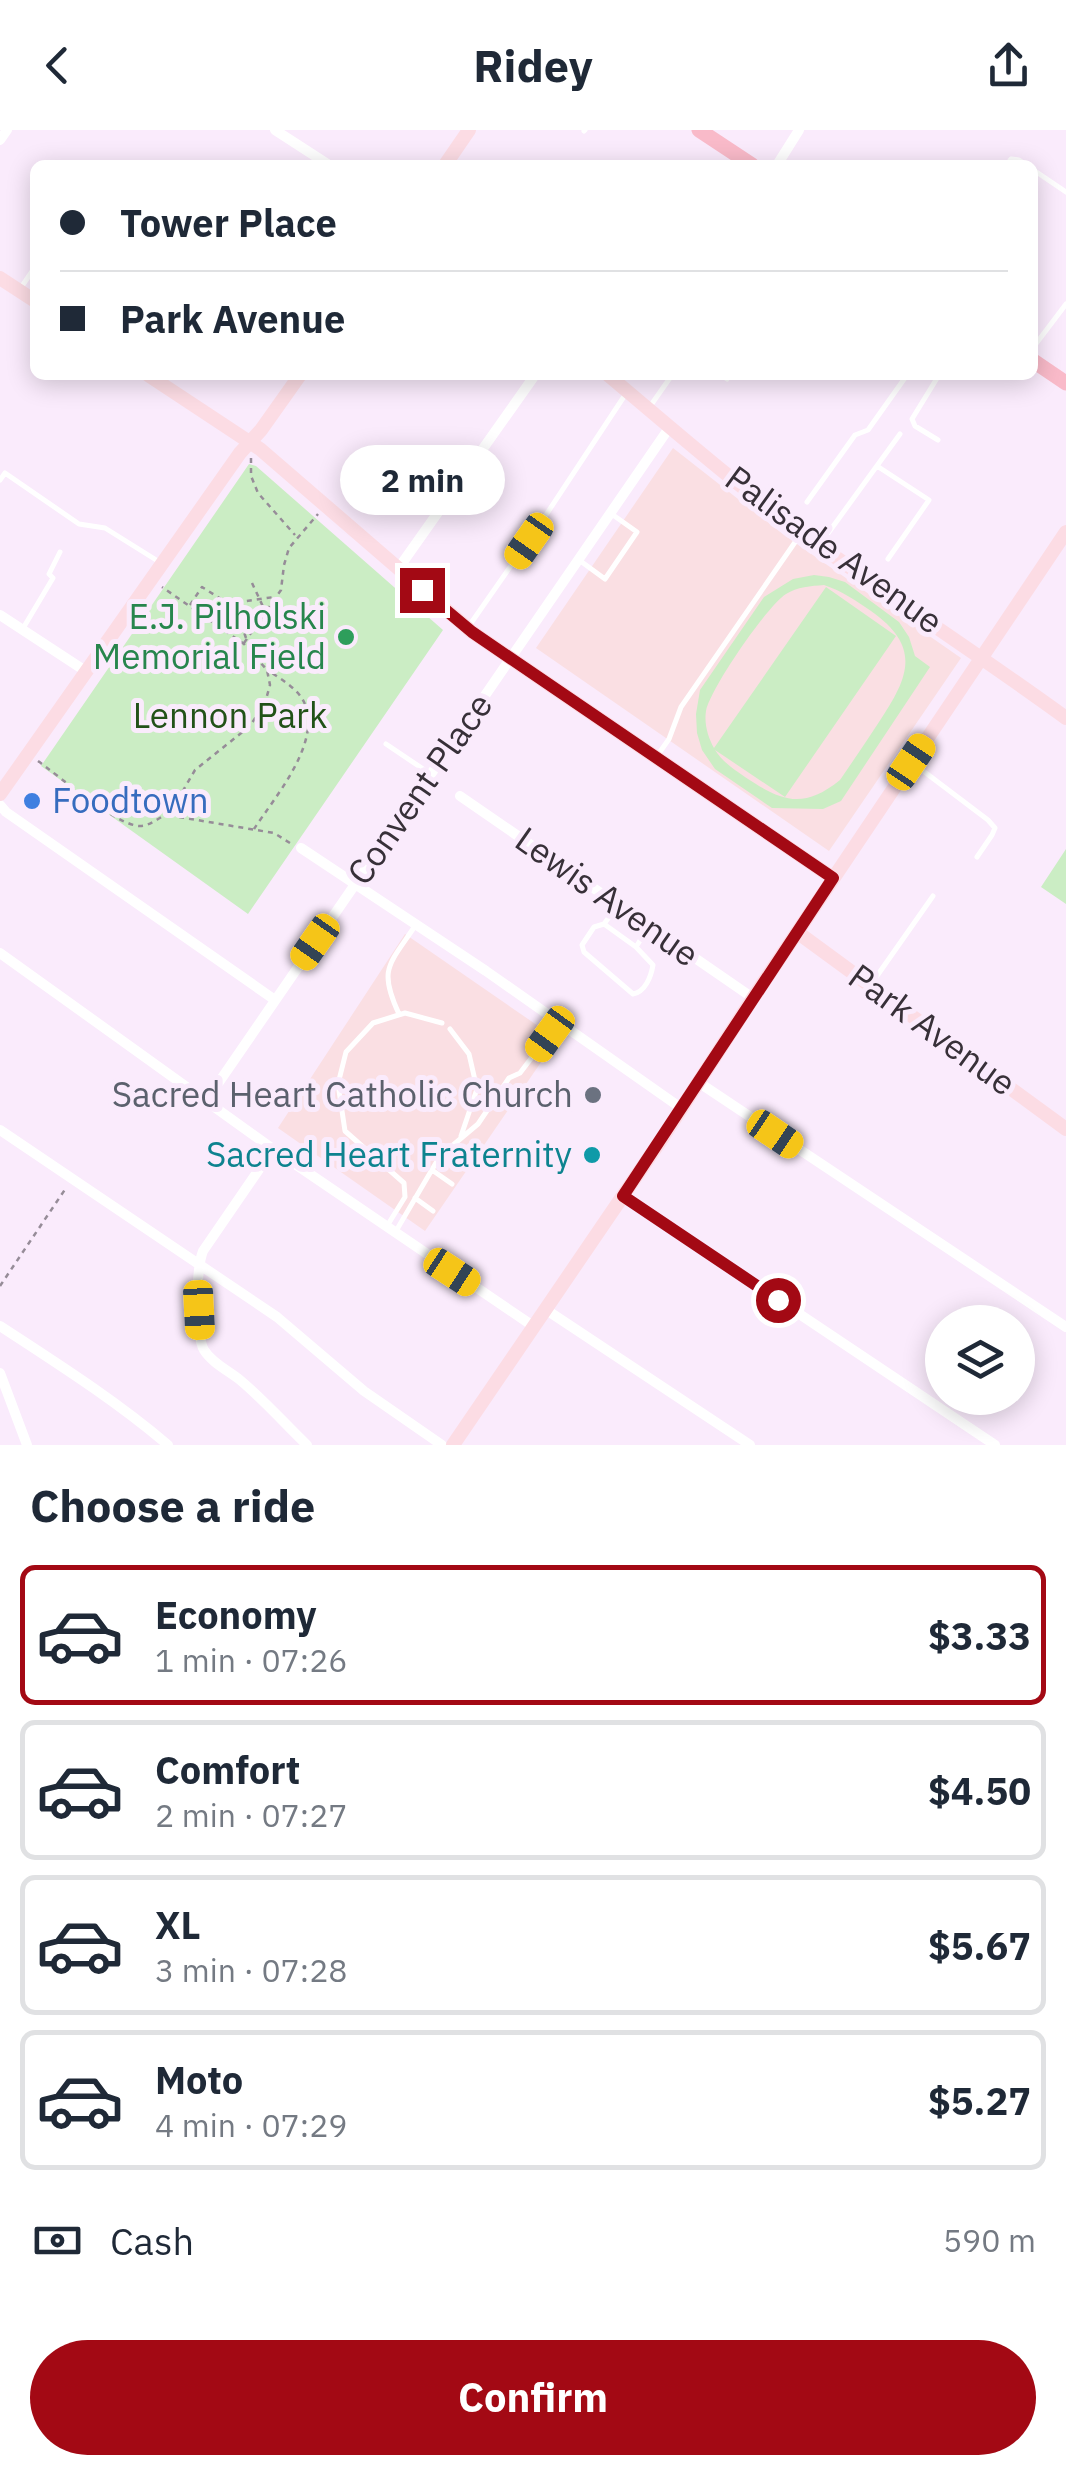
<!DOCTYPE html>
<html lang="en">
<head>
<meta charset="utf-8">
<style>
	:root { --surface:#fff; --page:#f6f6f7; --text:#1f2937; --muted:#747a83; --line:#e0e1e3; --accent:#a30914 }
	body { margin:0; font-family:"IBM Plex Sans",sans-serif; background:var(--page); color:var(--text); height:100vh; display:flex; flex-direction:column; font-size:38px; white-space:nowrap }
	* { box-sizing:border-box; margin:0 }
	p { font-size:32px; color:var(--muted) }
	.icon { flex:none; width:55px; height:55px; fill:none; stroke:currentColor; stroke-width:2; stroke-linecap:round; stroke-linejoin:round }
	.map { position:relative; height:1315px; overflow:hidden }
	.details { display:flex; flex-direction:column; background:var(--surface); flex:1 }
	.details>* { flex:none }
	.banner { position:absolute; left:30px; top:30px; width:1008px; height:220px; border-radius:15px; box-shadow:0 5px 25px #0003; display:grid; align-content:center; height:220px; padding:0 30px; background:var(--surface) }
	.tools { position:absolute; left:925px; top:1175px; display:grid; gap:20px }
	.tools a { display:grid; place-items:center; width:110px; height:110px; border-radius:50%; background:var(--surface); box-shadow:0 5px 25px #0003; font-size:50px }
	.end { position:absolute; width:45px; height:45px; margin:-22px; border:12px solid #a30914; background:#fff; box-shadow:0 0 0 5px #fff }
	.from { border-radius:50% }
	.bubble { position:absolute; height:70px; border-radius:35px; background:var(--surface); box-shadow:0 5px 25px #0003; font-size:32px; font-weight:800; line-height:70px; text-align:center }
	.car { position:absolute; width:30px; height:60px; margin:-30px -15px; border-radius:12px; box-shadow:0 0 8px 2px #0007; background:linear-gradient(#f5c518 24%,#345 0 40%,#f5c518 0 76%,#345 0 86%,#f5c518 0) }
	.banner b { display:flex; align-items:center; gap:35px; height:95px; font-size:38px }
	.banner b+b { border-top:2px solid var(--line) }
	.banner i { width:25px; height:25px; background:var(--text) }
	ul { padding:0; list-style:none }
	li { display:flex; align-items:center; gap:30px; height:140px; margin:0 20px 15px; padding:0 10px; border:5px solid var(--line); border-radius:15px }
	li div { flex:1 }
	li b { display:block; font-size:38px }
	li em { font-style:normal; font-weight:800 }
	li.active { border-color:var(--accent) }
	li>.icon { width:90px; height:90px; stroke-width:1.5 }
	h2 { padding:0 30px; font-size:45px; line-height:120px }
	.pay { display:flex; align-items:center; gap:25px; height:110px; padding:0 30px; font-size:38px }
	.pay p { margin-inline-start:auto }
	.action { display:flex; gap:20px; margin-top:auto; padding:20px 30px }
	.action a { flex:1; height:115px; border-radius:60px; background:var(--accent); color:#fff; font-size:40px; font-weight:800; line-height:115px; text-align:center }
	header { display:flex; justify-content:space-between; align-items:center; height:130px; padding:0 30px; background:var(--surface); font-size:45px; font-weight:800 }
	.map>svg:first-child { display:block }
	.education { fill:#fadfe3 }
	.green { fill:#cbedc4; fill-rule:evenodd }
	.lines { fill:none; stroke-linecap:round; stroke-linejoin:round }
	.path { stroke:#968c98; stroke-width:2.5; stroke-dasharray:5 5; stroke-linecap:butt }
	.lane { stroke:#fff; stroke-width:5 }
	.street { stroke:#fff; stroke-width:10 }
	.secondary { stroke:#fcdce4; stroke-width:14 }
	.primary { stroke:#f9bac9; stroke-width:15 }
	.route { stroke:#a30914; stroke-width:12 }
	.leisure-dot { fill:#2e9e5b; stroke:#faebfc; stroke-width:4 }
	.shop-dot { fill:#3f7fe0; stroke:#faebfc; stroke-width:4 }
	.worship-dot { fill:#6b7280; stroke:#faebfc; stroke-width:4 }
	.culture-dot { fill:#0f9aa8; stroke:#faebfc; stroke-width:4 }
	.labels { text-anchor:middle; stroke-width:10; stroke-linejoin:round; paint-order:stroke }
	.street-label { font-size:35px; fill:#373038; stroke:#faebfc }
	.leisure-label { font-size:35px; fill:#27864d; stroke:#faebfc; text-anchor:end }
	.park-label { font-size:35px; fill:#225218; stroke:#faebfc }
	.shop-label { font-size:35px; fill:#366cbe; stroke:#faebfc; text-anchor:start }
	.worship-label { font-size:35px; fill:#5b616d; stroke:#faebfc; text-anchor:end }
	.culture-label { font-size:35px; fill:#0d838f; stroke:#faebfc; text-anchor:end }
</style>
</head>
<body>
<header><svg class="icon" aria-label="back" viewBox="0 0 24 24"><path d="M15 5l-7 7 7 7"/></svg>Ridey<svg class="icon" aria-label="share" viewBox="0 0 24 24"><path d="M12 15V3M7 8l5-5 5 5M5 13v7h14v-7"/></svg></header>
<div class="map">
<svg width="1066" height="1315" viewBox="0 0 1066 1315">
	<rect width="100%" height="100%" fill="#faebfc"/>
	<!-- education -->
	<path class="education" d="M673,318L784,405L961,528L829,721L536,518Z
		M405,804L557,909L425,1101L278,998Z"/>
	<!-- green -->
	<path class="green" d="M249,334L256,336L443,500L248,784L41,636Z
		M814,445L829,447L845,452L899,492L909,507L915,526L930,537L841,671L823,679L772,678L715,639L702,620L697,603L696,584L700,560L764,467L793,449ZM824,455C842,461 855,470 871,481C922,517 909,547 879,592C866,612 853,631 840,650C803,680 781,671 745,647C732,638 723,632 715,620L785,667L896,506L826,457L714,618C708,607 704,594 706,581C710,559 767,476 786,464C797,457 811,456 824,455Z
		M1066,719V774L1041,757Z"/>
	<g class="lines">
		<!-- path -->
		<path class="path" d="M251,328V346L258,363L295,405
			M252,453L266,483
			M190,475L202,457L224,471L233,473
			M223,497L259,490
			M246,508L234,473L274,467
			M244,513L281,460L284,435L289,418L318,384
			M38,631C59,646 117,696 140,696C151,696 160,686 170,683L195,640L250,596L265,573L270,555L267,540L244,514L162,457
			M170,683L179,687L274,703L290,713
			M254,699C274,668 323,612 304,572C298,559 281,549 269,541
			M0,1156L66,1058"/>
		<!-- lane -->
		<path class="lane" d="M584,1L585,0
			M1007,35L1011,29L1019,30L1026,35
			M1032,39L1066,62
			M20,159L35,137
			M1032,219L1066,174
			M721,245L727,249
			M651,275L672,245
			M938,310L915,296L912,289L939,245
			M877,336L929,370L888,429
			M0,350L5,343L79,394L105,398L161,433
			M807,372L855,305L868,300L907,245
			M821,413L900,304
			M579,430L605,449L637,402L613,385
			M469,496L540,394L625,265
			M22,500L53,448L49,444L60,422
			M386,614L429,643
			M657,626L669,609L681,577L800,405
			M914,634L988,690L995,698L992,705L977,727
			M604,794L636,817L653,835C651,847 645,862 633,864L584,822L582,815L594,797L604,794L618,775
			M636,817L649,796
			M872,853L933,766
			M399,884C378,839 389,835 415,796
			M450,899L469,924L477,959L461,1006
			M451,1016L470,1028
			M432,1040L452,1054
			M415,1068L433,1081
			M387,1096L405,1067L404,1053L345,1001L338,954L346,922L373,893L405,883L442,893
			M396,1101L440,1026L478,994L509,948L520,943L558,893"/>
		<!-- street -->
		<path class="street" d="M275,0L329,35
			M0,10L7,0
			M777,35L799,0
			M398,439L535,245
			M0,485L87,542
			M460,666L753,868
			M0,675L6,682L275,870
			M301,718L486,841L681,978
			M0,823L273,1019L533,1196
			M698,952L1066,1197
			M206,971L669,298
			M0,1000L277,1187L364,1261L442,1315
			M273,1019L203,1121C196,1139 195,1203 204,1220C212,1233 229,1241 240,1250C264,1270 285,1294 307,1315
			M623,1066L995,1315
			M545,1179L750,1315
			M0,1196C58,1234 115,1270 168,1315
			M0,1243L27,1315"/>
		<!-- secondary -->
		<path class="secondary" d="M445,35L469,0
			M0,148L35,171
			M148,245L260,319L472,502L833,748
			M608,245C676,302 743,361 816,413C898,473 984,528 1066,588
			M0,664L240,323L261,300L300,245
			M797,802L1066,999
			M453,1315L663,1007L753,868L1066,402"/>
		<!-- primary -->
		<path class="primary" d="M699,0L752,35
			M1032,230L1066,253"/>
	</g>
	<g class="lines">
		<!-- route -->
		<path class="route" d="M422,460L472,502L833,748L623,1066L778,1170"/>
	</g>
	<!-- markers -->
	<circle class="leisure-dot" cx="346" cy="507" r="10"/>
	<circle class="shop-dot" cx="32" cy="671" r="10"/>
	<circle class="worship-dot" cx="593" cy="965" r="10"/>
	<circle class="culture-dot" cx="592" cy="1025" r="10"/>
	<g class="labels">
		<!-- street labels -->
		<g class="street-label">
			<text transform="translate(834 420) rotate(36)" y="12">Palisade Avenue</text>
			<text transform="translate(420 659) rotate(-55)" y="12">Convent Place</text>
			<text transform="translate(607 767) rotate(35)" y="12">Lewis Avenue</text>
			<text transform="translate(932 900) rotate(36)" y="12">Park Avenue</text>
		</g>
		<!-- leisure labels -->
		<g class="leisure-label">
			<text x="326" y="499">E.J. Pilholski<tspan x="326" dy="40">Memorial Field</tspan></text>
		</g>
		<!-- park labels -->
		<g class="park-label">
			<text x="230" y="598">Lennon Park</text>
		</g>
		<!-- shop labels -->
		<g class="shop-label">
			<text x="52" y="683">Foodtown</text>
		</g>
		<!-- worship labels -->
		<g class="worship-label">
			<text x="573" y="977">Sacred Heart Catholic Church</text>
		</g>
		<!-- culture labels -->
		<g class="culture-label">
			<text x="572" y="1037">Sacred Heart Fraternity</text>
		</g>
	</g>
</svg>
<div class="tools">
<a><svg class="icon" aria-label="layers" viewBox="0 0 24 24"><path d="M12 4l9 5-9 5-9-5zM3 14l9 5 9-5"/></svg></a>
</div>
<i class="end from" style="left:778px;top:1170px"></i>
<i class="end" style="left:422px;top:460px"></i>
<div class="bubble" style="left:340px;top:315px;width:165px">2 min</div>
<i class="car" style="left:529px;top:411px;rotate:215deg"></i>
<i class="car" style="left:911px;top:632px;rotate:34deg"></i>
<i class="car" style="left:315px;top:812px;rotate:215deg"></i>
<i class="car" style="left:550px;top:904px;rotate:216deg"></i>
<i class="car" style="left:775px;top:1004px;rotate:124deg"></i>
<i class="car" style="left:452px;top:1142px;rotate:123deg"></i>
<i class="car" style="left:199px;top:1180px;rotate:177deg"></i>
<div class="banner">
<b><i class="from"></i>Tower Place</b>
<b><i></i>Park Avenue</b>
</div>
</div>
<section class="details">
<h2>Choose a ride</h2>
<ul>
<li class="active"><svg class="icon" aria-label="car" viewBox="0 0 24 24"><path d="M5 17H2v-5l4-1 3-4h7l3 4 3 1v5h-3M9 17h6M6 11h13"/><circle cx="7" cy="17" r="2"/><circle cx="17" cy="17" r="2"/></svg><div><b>Economy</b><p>1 min · 07:26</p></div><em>$3.33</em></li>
<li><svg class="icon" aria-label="car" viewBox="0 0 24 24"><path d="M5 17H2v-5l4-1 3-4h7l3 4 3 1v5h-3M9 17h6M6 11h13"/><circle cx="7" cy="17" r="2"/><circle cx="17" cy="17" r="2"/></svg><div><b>Comfort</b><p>2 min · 07:27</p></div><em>$4.50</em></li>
<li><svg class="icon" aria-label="car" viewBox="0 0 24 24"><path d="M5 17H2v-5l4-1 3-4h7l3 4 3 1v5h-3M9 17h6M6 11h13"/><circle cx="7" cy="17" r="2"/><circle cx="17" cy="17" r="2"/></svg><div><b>XL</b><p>3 min · 07:28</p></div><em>$5.67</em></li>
<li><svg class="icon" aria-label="car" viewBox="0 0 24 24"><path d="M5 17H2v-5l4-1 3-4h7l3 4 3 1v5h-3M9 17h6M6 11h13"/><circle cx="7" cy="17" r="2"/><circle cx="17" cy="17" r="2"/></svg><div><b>Moto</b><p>4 min · 07:29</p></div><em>$5.27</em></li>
</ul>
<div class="pay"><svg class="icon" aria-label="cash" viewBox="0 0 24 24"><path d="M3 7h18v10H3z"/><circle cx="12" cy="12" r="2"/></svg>Cash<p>590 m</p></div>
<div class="action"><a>Confirm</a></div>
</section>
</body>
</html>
